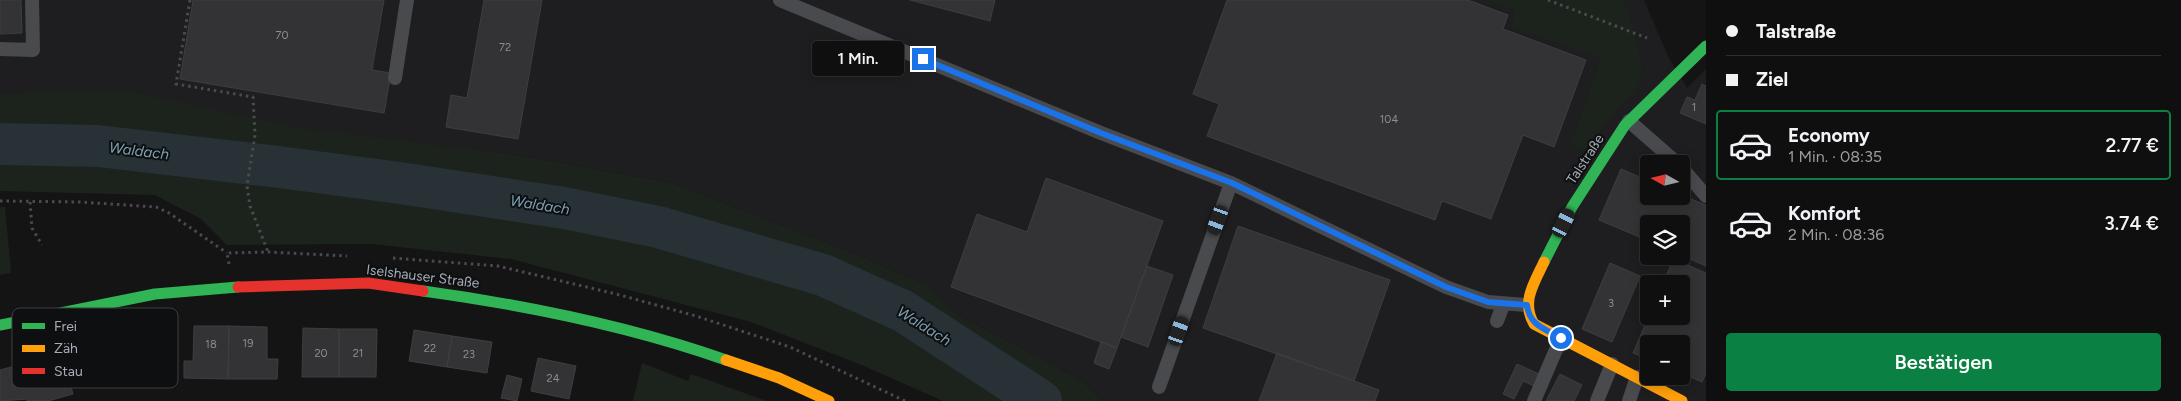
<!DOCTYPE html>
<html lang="de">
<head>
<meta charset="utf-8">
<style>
	:root { --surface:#0f0f0f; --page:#181818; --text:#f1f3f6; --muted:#9b9c9e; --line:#2f2f2f; --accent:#0b8043 }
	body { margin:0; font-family:Figtree,sans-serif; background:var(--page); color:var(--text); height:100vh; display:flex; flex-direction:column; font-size:19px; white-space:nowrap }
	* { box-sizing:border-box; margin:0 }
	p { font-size:16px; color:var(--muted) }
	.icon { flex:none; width:28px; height:28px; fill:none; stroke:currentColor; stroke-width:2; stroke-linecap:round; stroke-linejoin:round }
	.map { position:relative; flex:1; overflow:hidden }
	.side { display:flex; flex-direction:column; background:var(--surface); width:475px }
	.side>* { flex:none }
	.banner { display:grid; align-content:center; height:110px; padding:0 20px; background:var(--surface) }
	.needle { width:32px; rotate:278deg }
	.controls { position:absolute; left:1640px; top:155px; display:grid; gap:10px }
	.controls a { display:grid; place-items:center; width:50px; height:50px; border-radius:5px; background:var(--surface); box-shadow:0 2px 12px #0003,0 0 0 1px var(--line); font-size:25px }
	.end { position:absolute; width:22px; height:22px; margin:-11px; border:6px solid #1a73e8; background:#fff; box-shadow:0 0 0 2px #fff }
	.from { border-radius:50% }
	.bubble { position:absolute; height:35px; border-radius:5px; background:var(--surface); box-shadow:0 2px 12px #0003,0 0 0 1px var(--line); font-size:16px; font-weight:600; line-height:35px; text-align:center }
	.car { position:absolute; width:15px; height:30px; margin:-15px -8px; border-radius:6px; box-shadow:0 0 4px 1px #0007; background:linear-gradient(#222 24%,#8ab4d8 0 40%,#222 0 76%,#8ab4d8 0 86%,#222 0) }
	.banner b { display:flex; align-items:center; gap:18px; height:48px; font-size:19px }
	.banner b+b { border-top:1px solid var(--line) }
	.banner i { width:12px; height:12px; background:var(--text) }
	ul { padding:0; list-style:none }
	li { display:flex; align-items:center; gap:15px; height:70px; margin:0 10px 8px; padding:0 10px; border:2px solid transparent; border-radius:5px }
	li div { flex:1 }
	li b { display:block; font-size:19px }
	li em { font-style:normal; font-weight:600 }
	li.active { border-color:var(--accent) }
	li>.icon { width:45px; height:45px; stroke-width:1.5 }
	.button { display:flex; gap:10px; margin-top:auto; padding:10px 20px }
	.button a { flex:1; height:58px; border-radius:5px; background:var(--accent); color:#fff; font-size:20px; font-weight:600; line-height:58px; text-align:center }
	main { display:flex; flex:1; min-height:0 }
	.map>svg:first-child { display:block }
	.built { fill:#1e1e20; fill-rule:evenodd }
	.green { fill:#1c231c }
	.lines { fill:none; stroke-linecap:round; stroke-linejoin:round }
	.river { stroke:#273136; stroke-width:42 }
	.building { fill:#333335; stroke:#3c3e40 }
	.path { stroke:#4a4b4f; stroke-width:3; stroke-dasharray:2.5 4; stroke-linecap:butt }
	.lane { stroke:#484a4d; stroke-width:14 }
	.fast { stroke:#30b455; stroke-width:11 }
	.slow { stroke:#ff9f0a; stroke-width:11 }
	.jam { stroke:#e5322d; stroke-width:11 }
	.route { stroke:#1a73e8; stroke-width:6 }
	.labels { text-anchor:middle; stroke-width:4; stroke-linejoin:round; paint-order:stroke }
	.number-label { font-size:11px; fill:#888e96 }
	.street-label { font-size:14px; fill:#a5acb6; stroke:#0e0f10 }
	.water-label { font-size:15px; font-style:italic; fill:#7ba0b2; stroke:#0e0f10 }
	.key { fill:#0e0f10; stroke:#3b3e42; stroke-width:1 }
	.key-label { font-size:14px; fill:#a5acb6 }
</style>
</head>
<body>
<main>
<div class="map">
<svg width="1706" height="401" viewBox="0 0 1706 401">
	<rect width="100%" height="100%" fill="#141414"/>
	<!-- built -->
	<path class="built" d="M0,0H1644L1669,58L1687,88L1706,69V401H1102L1083,381L957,314L927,285L851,252L672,183L518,155L0,96ZM1649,164H1681V196H1649ZM1649,224H1681V256H1649ZM1649,284H1681V316H1649ZM1649,344H1681V376H1649Z"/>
	<!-- green -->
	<path class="green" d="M1484,0H1623C1630,17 1647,65 1640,82C1635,94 1623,102 1615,112C1604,125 1596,139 1583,151L1571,145L1601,58L1512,27L1515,10Z
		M127,91L299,128L518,155L672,183L851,252L927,285L957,314L1083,381L1102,401H943L864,366L751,322L511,259L371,244L227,245L201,219L155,195L0,191V94Z
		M0,207H5L11,273L0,275Z
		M642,363L688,381L691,374L767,401H633Z"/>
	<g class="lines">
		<!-- river -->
		<path class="river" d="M0,144L98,146L271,166L400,183L564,208L658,227L823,275L903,311L1041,401"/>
	</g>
	<!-- building -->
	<path class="building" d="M0,0H21L22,33L0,34Z
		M193,0H384L372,70L391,73L384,113L180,79Z
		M484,0H542L518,139L446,127L451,95L467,98Z
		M910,0H995L990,21Z
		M1227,0H1468L1508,15L1503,29L1586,60L1554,147L1523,135L1491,219L1442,201L1435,220L1207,136L1219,104L1193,94Z
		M1702,84L1706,86V124L1680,113L1687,97L1695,100Z
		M1621,169L1649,181V196L1681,195L1706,205V266L1681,255V224H1649V241L1599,220Z
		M1046,178L1163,221L1117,348L951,287L977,214L1027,232Z
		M1238,226L1390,280L1354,381L1203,328Z
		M1673,259L1706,273V373L1702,382L1681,373V344H1649V359L1633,353L1649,316H1681V284H1663Z
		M1610,263L1640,276L1612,342L1582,329Z
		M1147,266L1173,275L1148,347L1121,337Z
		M194,326H229L228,379L184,378V361H193Z
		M229,326L267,327V359H278L277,379H228Z
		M303,328L339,329V377H302Z
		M339,329H377L376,377H339Z
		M414,330L452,336L447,367L409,361Z
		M452,336L492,342L487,373L447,367Z
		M1101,342L1117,348L1109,369L1094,363Z
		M1277,353L1379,390L1375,401H1259Z
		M538,358L576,366L569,399L531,391Z
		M63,359L73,394L48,401H27V399L0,401V370L29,362L30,368Z
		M1517,364L1539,374L1534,386L1523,381L1514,399L1503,394Z
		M1560,374L1582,385L1574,401H1546Z
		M507,375L522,379L517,401L501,398Z"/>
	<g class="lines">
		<!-- path -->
		<path class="path" d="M190,0L176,84L253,97L255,135L247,186L250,206L268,252
			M1548,0L1647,38
			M0,201L80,202L156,207L169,213L227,253
			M30,202L32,228L42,245
			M393,258L498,266L620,295L696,316L790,347L905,401
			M229,264L227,253L268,252L347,256"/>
		<!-- lane -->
		<path class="lane" d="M780,0L1101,133L1231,183L1446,287L1488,302L1527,305
			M0,49L33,50L32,0
			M395,78L407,0
			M1629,121L1678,164
			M1681,167L1706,196
			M1497,321L1503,305
			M1159,387L1231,183
			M1534,401L1561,338
			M1597,401L1612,364
			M1629,401L1637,377"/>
		<!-- fast -->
		<path class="fast" d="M1544,262L1572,207L1625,125L1706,46
			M423,291C525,305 629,326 726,360
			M0,325L155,294L238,287"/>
		<!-- slow -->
		<path class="slow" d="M1544,262C1534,283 1521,302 1534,324L1682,401
			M726,360L779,378L829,401"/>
		<!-- jam -->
		<path class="jam" d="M238,287L368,283L423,291"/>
	</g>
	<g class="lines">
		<!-- route -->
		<path class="route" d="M923,59L1101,133L1232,183L1446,287L1488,302L1527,305C1529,325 1545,329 1561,338"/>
	</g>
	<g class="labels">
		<!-- number labels -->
		<g class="number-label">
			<text x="282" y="39">70</text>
			<text x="505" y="51">72</text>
			<text x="1694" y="111">1</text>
			<text x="1389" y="123">104</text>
			<text x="1611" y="307">3</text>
			<text x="248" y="347">19</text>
			<text x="211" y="348">18</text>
			<text x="430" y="352">22</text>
			<text x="321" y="357">20</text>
			<text x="358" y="357">21</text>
			<text x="469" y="358">23</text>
			<text x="553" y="382">24</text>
		</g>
		<!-- street labels -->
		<g class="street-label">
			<text transform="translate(1585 159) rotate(-57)" y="5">Talstraße</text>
			<text transform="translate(423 276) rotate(7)" y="5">Iselshauser Straße</text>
		</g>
		<!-- water labels -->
		<g class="water-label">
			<text transform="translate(139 151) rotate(7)" y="5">Waldach</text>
			<text transform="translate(540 205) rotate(9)" y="5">Waldach</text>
			<text transform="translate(924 326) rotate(32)" y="5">Waldach</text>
		</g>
	</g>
	<!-- legend -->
	<rect x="12" y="308" width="166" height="80" rx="8" class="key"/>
	<rect x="22" y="323" width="23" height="6" fill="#30b455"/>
	<rect x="22" y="345" width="23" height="7" fill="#ff9f0a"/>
	<rect x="22" y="368" width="23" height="6" fill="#e5322d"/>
	<g class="key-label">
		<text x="54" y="331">Frei</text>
		<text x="54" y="353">Zäh</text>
		<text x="54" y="376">Stau</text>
	</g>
</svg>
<div class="controls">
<a><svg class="needle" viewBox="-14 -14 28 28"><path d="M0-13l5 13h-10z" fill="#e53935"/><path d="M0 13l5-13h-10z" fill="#9b9c9e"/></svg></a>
<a><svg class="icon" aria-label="layers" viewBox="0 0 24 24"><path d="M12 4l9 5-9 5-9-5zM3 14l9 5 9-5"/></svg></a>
<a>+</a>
<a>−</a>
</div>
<i class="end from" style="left:1561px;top:338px"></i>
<i class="end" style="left:923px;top:59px"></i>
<div class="bubble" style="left:812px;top:41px;width:92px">1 Min.</div>
<i class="car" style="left:1218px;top:220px;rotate:200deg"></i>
<i class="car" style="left:1564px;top:223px;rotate:27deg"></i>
<i class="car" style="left:1179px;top:331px;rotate:19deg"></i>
</div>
<section class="side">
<div class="banner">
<b><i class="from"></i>Talstraße</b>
<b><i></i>Ziel</b>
</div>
<ul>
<li class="active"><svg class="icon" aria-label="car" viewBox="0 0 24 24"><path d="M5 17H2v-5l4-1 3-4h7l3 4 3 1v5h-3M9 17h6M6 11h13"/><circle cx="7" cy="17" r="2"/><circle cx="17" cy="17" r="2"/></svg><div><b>Economy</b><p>1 Min. · 08:35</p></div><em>2.77 €</em></li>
<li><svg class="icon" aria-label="car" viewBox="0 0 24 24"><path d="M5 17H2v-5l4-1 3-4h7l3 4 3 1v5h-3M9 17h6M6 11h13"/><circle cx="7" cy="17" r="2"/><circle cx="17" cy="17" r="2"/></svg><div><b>Komfort</b><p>2 Min. · 08:36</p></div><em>3.74 €</em></li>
</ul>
<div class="button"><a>Bestätigen</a></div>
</section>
</main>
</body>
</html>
